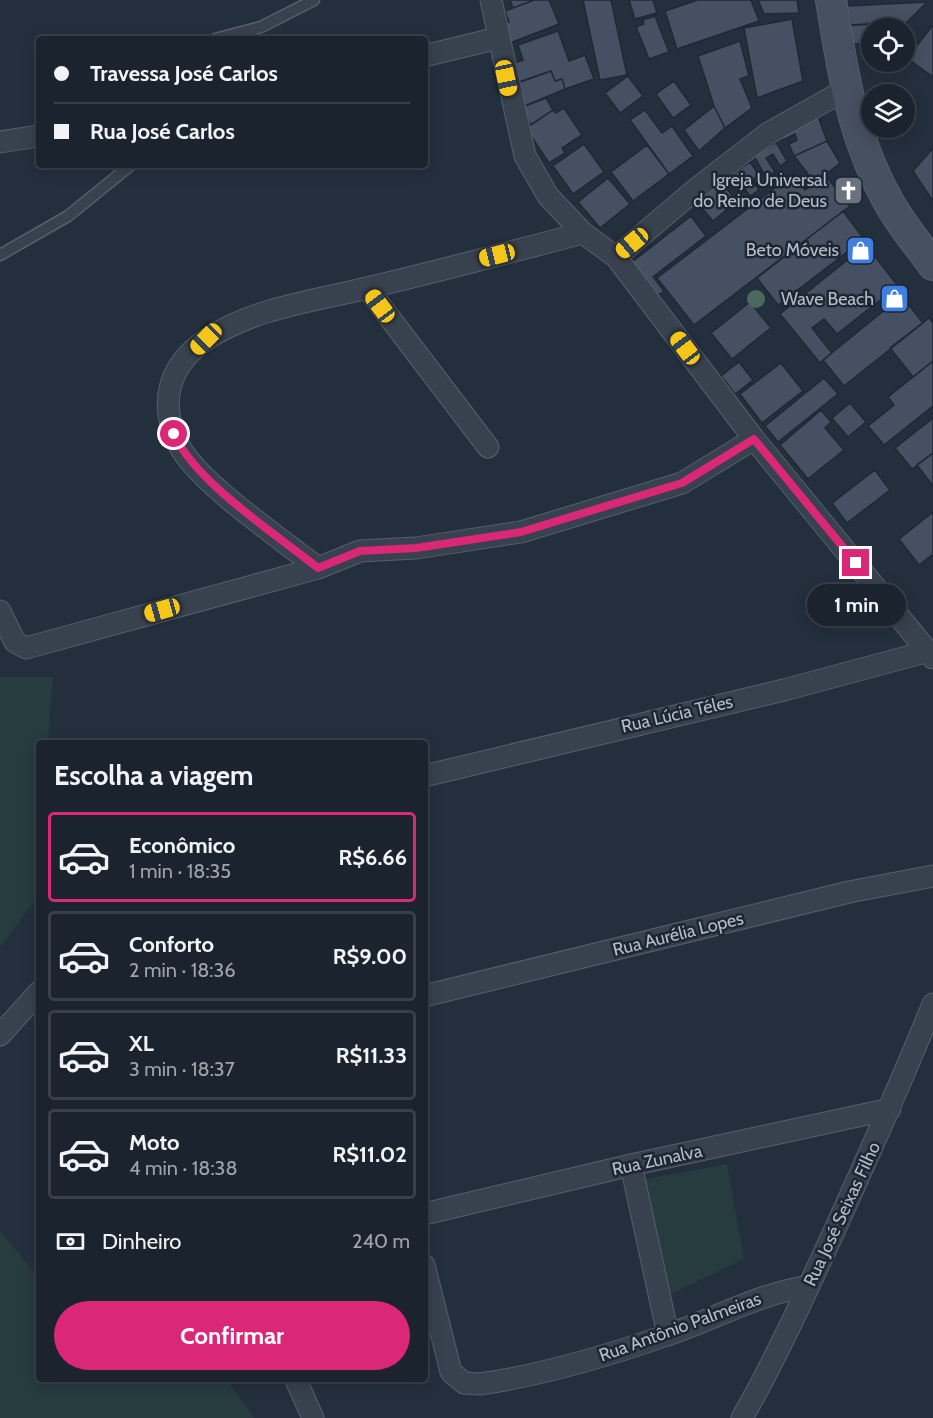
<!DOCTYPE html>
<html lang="pt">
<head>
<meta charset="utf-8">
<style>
	:root { --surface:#1b232e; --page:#282f3a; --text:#f1f3f6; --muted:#a0a4aa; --line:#39404a; --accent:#db2777 }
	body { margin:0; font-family:Cabin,sans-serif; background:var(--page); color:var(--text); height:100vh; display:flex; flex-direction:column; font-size:22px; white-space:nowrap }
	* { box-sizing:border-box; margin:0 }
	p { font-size:20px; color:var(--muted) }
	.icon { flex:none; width:33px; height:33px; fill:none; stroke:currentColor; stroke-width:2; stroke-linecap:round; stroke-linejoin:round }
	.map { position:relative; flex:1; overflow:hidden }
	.side { position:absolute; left:36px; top:740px; width:392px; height:642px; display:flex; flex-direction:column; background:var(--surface); border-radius:6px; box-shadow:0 3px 15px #0003,0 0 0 2px var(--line) }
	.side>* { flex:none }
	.top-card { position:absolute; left:36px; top:36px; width:392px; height:132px; border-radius:6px; box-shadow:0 3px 15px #0003,0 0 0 2px var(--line); display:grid; align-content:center; height:132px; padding:0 18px; background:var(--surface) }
	.tools { position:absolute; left:861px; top:18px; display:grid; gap:12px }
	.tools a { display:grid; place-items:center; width:54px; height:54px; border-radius:50%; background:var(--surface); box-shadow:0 3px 15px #0003,0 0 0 2px var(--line); font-size:30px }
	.end { position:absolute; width:27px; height:27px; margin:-14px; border:8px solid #db2777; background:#fff; box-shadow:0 0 0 3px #fff }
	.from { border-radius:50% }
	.bubble { position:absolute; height:42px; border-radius:21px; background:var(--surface); box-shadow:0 3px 15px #0003,0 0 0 2px var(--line); font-size:20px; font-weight:800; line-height:42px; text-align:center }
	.car { position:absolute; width:18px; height:36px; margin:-18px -9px; border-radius:8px; box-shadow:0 0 4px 2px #0007; background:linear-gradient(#f5c518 24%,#345 0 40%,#f5c518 0 76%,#345 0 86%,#f5c518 0) }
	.top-card b { display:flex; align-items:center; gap:21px; height:57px; font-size:22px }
	.top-card b+b { border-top:2px solid var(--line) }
	.top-card i { width:15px; height:15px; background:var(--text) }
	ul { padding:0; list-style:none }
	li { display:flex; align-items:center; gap:18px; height:90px; margin:0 12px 9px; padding:0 6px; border:3px solid var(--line); border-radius:6px }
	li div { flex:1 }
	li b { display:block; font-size:22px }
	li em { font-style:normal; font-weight:800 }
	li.selected { border-color:var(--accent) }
	li>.icon { width:54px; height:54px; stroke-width:1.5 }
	h2 { padding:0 18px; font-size:27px; line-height:72px }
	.pay { display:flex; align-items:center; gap:15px; height:66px; padding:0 18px; font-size:22px }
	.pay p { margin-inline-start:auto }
	.cta { display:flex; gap:12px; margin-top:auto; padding:12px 18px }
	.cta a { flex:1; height:69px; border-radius:36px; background:var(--accent); color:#fff; font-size:24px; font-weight:800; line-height:69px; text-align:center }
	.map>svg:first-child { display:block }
	.green { fill:#263c3f }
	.building { fill:#455162; stroke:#1f2835; stroke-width:1.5 }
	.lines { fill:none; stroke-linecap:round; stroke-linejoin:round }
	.service-casing { stroke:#565f6c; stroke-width:13 }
	.minor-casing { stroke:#565f6c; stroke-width:23 }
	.secondary-casing { stroke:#565f6c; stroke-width:32 }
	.service { stroke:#38414e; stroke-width:10 }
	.minor { stroke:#38414e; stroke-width:21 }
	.secondary { stroke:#465061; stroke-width:30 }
	.tree { fill:#4b6a5d }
	.route { stroke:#db2777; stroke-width:8 }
	.labels { text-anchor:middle; stroke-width:5; stroke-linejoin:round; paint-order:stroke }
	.poi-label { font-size:18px; fill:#b4bcc9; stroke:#1d2633; text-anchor:end }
	.street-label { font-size:18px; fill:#b4bcc9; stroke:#1d2633 }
</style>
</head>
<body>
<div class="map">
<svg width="933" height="1418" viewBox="0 0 933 1418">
	<rect width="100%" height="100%" fill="#242f3e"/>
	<!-- green -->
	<path class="green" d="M0,677H53L48,742H39L36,899L0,947Z
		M727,1164L744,1259L671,1294L641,1180Z
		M0,1231L39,1278V1378L227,1379L254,1418H0Z"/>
	<!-- building -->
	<path class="building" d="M510,0H534L513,8Z
		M534,0H549L559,24L510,43L503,24L509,22L505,11Z
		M583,0H611L627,75L600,80Z
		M629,0H653L657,13L635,19Z
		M698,0H751L759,21L677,49L665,11Z
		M758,0H797L799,13L764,14Z
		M927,2L904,25L895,26L890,19L882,23L851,25L847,6Z
		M655,16L669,52L649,59L636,27L644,24L643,20Z
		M792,19L803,81L757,98L744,28Z
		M882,23V28H872V41L846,46L845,26Z
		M933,25V77L907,58Z
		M558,31L569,61L585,55L594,79L565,89L562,79L555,81L551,71L515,84L509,65L523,60L518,45Z
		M740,41L749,76L740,79L752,108L725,128L714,106L698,56Z
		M551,71L555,81L562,79L565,89L522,107L513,84Z
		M628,76L643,96L620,113L605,93Z
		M674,81L691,105L673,118L656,94Z
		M546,98L553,110L531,125L522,107Z
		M714,106L725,128L699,151L684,130Z
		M564,108L582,135L562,148L565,153L549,163L526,128L553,110L556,113Z
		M645,110L662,133L672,126L693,156L669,174L630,120Z
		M817,114L827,141L794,156L789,144L797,140L795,134L783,140L778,129Z
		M827,141L840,163L815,183L794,156Z
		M776,142L787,161L780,166L773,154L766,158L775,172L766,177L754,156Z
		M584,144L604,172L573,194L553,166Z
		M647,145L669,174L633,201L611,172Z
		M933,148V201L913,171Z
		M750,162L759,175L752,180L759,190L750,196L734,174Z
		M793,174L805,190L825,175L850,206L694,325L657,278Z
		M608,178L630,204L600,228L578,202Z
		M721,182L737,201L713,221L697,202Z
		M843,211L864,239L778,305L757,278Z
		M691,216L706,236L653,277L664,291L658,295L632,262Z
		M866,245L898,286L837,334L824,319L812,328L832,353L820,363L780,314Z
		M902,296L923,323L844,386L823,360Z
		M750,302L771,328L732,359L711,333Z
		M929,318L933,323V361L913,377L890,348Z
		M933,361V406L884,445L868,426L894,405L888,397Z
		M739,362L753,380L735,394L721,376Z
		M781,363L803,391L762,423L740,394Z
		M824,378L838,394L778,442L765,426Z
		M850,403L866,422L848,437L832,418Z
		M821,410L831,422L825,428L844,450L808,479L780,445Z
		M933,418V453L912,469L895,448Z
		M933,453V486L917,465Z
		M875,470L890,490L847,523L832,503Z
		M933,512V554L919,565L899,539Z"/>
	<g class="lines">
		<defs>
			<path id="service" d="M215,39L261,27L314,0
				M0,255L68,216L131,165"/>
			<path id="minor" d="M491,0L525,156L548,196L583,233L616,257L754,439L933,658
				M424,56L498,38
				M0,142L39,136
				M616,257L696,189L767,134L845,90
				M367,288L488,447
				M318,568C283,540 197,482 179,445C158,404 168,365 207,339C254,308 314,301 367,288C439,271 511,252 583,233
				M0,611L15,642L26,648L318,568L360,551L416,548L521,532L682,483L754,439
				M424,776L784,690L929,651
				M424,996L849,892L933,876
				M0,1035L39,992
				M631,1165L668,1335
				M424,1214L631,1165L890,1109
				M424,1265L451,1372L464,1383L480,1384C543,1375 607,1356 667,1335C715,1319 758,1294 809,1286
				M295,1378L313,1418
				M742,1418C775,1360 803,1299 831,1238C866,1161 901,1083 933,1004"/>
			<path id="secondary" d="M831,0C842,69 852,135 886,197C898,221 917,243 933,265"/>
		</defs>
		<!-- service casing -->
		<use href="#service" class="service-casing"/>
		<!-- minor casing -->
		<use href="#minor" class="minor-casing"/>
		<!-- secondary casing -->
		<use href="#secondary" class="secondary-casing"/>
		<!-- service -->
		<use href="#service" class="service"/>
		<!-- minor -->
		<use href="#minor" class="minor"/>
		<!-- secondary -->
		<use href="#secondary" class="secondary"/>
	</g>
	<!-- trees -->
	<circle class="tree" cx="756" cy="299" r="9"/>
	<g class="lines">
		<!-- route -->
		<path class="route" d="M174,434C195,482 276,534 318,568L360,551L416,548L521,532L682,483L754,439L856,563"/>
	</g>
	<!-- icons -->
	<defs>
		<symbol id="church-square" viewBox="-11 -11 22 22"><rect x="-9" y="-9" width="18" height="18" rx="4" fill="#6b7280" stroke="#1d2633"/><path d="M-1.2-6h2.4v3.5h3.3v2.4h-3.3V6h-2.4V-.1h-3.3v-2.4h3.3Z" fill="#fff"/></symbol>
		<symbol id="shop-square" viewBox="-11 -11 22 22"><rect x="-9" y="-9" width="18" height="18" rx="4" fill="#3f7fe0" stroke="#1d2633"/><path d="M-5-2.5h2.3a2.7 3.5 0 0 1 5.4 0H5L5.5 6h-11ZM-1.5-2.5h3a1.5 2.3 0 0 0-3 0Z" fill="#fff"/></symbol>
	</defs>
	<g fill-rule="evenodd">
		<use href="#church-square" x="832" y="174" width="33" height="33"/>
		<use href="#shop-square" x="844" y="234" width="33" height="33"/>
		<use href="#shop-square" x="878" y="282" width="33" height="33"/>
	</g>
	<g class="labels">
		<!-- poi labels -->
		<g class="poi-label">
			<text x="827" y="186">Igreja Universal<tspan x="827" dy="21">do Reino de Deus</tspan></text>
			<text x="839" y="256">Beto Móveis</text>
			<text x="874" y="305">Wave Beach</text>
		</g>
		<!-- street labels -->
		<g class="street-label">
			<text transform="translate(677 714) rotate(-13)" y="6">Rua Lúcia Téles</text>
			<text transform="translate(678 934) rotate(-14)" y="6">Rua Aurélia Lopes</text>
			<text transform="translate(657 1160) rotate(-12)" y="6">Rua Zunalva</text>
			<text transform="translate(842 1214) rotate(-65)" y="6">Rua José Seixas Filho</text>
			<text transform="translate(680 1327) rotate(-20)" y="6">Rua Antônio Palmeiras</text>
		</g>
	</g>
</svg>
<div class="tools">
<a><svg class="icon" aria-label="locate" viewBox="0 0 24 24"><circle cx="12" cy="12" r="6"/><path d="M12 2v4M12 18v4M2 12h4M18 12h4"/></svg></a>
<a><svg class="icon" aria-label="layers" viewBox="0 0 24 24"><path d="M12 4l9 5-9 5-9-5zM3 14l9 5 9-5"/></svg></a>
</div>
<i class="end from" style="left:174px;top:434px"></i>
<i class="end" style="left:856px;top:563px"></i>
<div class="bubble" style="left:807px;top:584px;width:99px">1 min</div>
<i class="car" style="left:506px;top:78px;rotate:168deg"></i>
<i class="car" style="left:632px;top:243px;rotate:230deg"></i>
<i class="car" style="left:497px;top:255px;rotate:256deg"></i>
<i class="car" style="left:380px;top:306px;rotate:323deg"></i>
<i class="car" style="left:206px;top:339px;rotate:225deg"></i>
<i class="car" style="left:685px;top:348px;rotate:323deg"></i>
<i class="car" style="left:162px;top:610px;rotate:254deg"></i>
<div class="top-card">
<b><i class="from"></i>Travessa José Carlos</b>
<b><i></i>Rua José Carlos</b>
</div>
<section class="side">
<h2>Escolha a viagem</h2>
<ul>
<li class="selected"><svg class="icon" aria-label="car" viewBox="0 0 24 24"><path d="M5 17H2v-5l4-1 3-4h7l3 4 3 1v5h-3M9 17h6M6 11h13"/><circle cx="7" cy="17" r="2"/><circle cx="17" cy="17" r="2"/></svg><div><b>Econômico</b><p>1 min · 18:35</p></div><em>R$6.66</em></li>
<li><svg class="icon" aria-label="car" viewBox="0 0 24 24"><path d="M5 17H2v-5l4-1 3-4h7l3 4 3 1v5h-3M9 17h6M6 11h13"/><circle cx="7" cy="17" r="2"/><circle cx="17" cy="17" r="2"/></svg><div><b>Conforto</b><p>2 min · 18:36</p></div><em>R$9.00</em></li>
<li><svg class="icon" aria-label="car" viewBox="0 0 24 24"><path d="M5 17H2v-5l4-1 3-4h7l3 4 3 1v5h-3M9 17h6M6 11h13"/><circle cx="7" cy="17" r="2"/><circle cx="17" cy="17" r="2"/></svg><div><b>XL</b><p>3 min · 18:37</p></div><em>R$11.33</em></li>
<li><svg class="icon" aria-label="car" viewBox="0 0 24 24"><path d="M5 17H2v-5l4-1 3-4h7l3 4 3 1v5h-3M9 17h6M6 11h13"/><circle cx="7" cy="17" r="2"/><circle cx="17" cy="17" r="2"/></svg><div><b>Moto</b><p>4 min · 18:38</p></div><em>R$11.02</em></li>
</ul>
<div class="pay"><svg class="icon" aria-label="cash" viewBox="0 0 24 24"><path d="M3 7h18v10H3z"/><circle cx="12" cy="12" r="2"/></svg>Dinheiro<p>240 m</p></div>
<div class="cta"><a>Confirmar</a></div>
</section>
</div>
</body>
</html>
